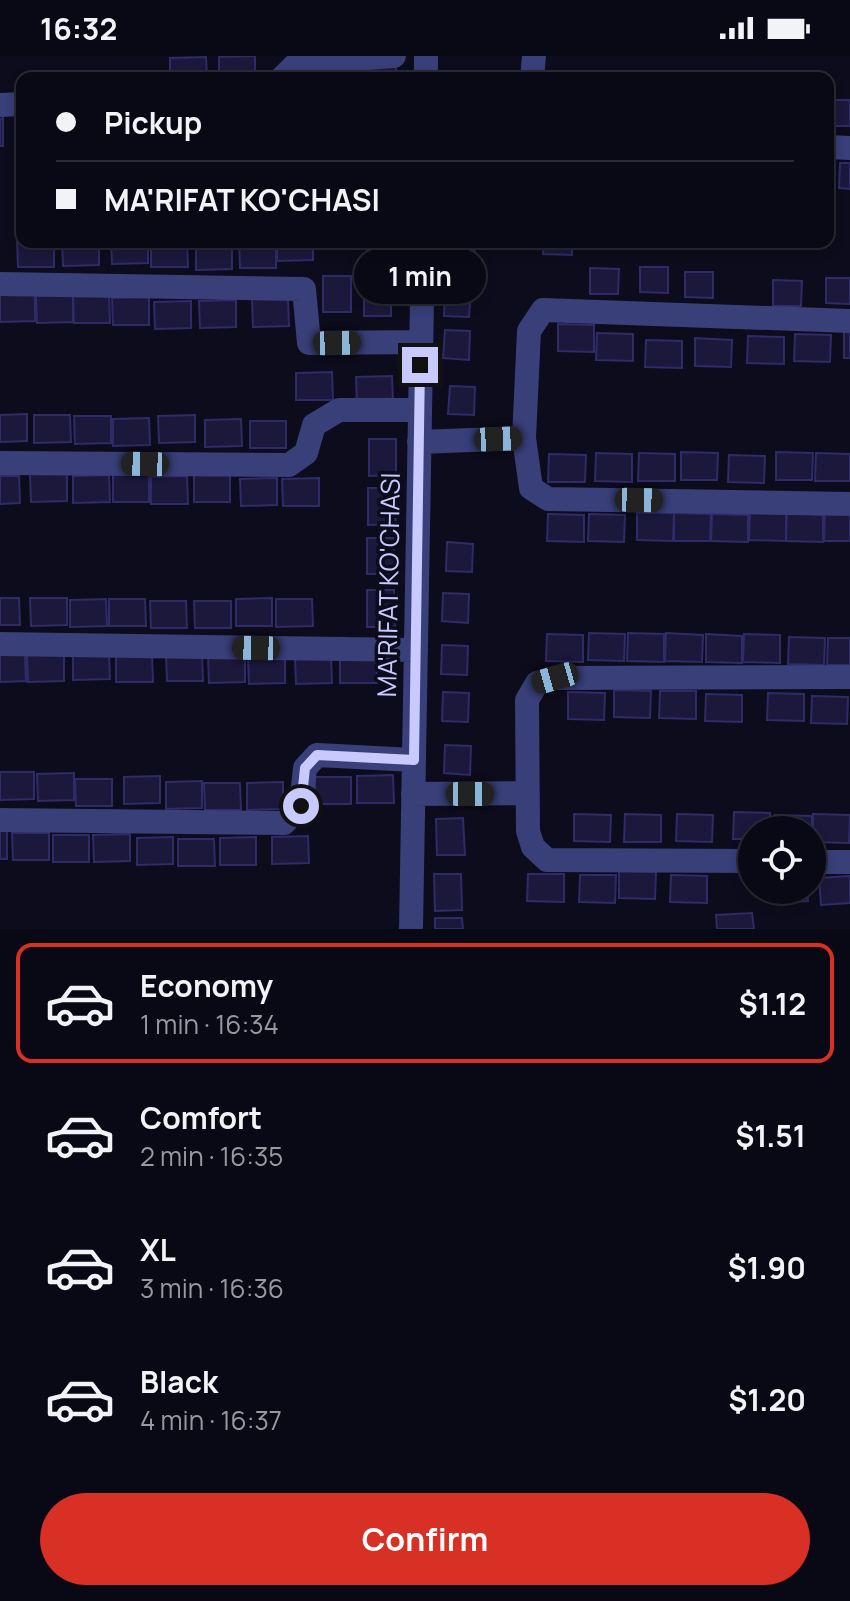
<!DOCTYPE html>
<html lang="en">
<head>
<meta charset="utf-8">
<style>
	:root { --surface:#090915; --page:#171722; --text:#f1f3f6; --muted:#999aa0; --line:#292a34; --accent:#d93025 }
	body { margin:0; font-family:Manrope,sans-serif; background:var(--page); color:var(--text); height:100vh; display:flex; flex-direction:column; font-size:30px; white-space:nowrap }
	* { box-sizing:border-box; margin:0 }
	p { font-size:26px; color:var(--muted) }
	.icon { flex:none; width:44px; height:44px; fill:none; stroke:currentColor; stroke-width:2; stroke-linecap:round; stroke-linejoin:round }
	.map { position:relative; height:873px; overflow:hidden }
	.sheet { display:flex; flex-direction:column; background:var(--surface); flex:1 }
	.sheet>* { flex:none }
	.top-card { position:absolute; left:16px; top:16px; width:818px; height:176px; border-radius:16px; box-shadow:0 4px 12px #0003,0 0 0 2px var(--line); display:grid; align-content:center; height:176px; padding:0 40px; background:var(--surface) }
	.controls { position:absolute; left:738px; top:760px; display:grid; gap:16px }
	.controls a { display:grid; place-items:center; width:88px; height:88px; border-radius:50%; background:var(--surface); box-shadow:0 4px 12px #0003,0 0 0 2px var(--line); font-size:40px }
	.end { position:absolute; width:36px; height:36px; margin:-18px; border:10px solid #c8c9fd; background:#111; box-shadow:0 0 0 4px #111 }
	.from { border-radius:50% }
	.bubble { position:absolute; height:56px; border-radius:28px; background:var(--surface); box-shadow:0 4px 12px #0003,0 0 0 2px var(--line); font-size:26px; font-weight:700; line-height:56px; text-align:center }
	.car { position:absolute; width:24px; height:48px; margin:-24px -12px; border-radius:10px; box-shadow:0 0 6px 2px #0007; background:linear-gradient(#222 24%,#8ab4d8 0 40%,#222 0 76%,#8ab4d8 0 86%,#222 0) }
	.top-card b { display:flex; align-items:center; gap:28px; height:76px; font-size:30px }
	.top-card b+b { border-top:2px solid var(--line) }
	.top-card i { width:20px; height:20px; background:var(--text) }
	ul { padding:14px 0 0; list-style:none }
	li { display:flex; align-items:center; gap:24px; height:120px; margin:0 16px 12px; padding:0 24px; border:4px solid transparent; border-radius:16px }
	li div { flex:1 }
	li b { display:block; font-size:30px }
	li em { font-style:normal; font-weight:700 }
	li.selected { border-color:var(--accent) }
	li>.icon { width:72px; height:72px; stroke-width:1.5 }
	.primary-button { display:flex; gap:16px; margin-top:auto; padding:16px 40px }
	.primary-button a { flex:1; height:92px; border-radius:48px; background:var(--accent); color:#fff; font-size:32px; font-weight:700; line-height:92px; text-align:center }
	.status { display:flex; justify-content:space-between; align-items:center; height:56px; padding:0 40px; background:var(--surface); direction:ltr }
	.status svg { height:22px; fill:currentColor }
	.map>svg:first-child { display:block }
	.building { fill:#1b183c; stroke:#2f2b67; stroke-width:2 }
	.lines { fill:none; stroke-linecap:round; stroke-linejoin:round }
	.minor { stroke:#383f79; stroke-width:24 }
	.route { stroke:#c8c9fd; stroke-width:10 }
	.labels { text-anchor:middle; stroke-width:7; stroke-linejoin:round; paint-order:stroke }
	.street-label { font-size:26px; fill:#c8c9fd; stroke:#0c0c1c }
</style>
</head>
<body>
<div class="status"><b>16:32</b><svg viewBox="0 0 49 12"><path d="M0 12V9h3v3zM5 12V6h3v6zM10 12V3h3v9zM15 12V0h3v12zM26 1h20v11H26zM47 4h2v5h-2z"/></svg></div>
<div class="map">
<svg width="850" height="873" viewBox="0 0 850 873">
	<rect width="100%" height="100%" fill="#0c0c1c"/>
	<!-- building -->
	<path class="building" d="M255,0V22H219V1Z
		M206,1L207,22H170V2Z
		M369,10L396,11V22H369Z
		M832,44H850V70H832Z
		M3,62V90H0V63Z
		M840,107H850V133L839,132Z
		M17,184H22V186H54V211H18Z
		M62,186H99V209L63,210Z
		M111,186H148V207L112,208Z
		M151,186H187L188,211H151Z
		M232,186V213L196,214V187Z
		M239,186H276V212H240Z
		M277,186H313V204L277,205Z
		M367,186H394V219H367Z
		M449,186H475L474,213L448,211Z
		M544,186H572V199L543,198Z
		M640,211H668V237L640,236Z
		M590,212L619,213L618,238H590Z
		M685,216H713V242L685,241Z
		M323,220H351V256H323Z
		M826,222H850V248L826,247Z
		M364,224H391V260H364Z
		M773,224L802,225L801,250H773Z
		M445,231L471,233L469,261L444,260Z
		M35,238V265L0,266V239Z
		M73,239V266L37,267L36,240Z
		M109,239L110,267H74L73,240Z
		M149,241V269H113L112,242Z
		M252,243H288L289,270L253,271Z
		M236,244V271L200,272L199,245Z
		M191,245V272L155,273L154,246Z
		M558,268L594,269V296L558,295Z
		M445,274L470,275L469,304L443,302Z
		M844,275H850V302H844Z
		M597,277L633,278V305L596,304Z
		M795,278L831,279L830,306L794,305Z
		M748,280L784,281V308L747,307Z
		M695,282L732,284L731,311L695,310Z
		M646,284L682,285V312L645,311Z
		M332,316L333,344H296V317Z
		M392,320L393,347L357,348L356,321Z
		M450,330L475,331L474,359L448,358Z
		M27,358V385L0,386V359Z
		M34,359H70L71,386L34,387Z
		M195,359V386L159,387L158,360Z
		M74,360H111V387L75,388Z
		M149,362L150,389L113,390V363Z
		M241,363L242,390L205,391V364Z
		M250,365H286V392H250Z
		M369,383H396V419L369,420Z
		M681,396L718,397L717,424H681Z
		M776,396L813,397L812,424H776Z
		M596,397L632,398V426L595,425Z
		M639,397L675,398V425H638Z
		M816,397L850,398V425H815Z
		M549,398L586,399L585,426H548Z
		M729,399L765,400L764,427L728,426Z
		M30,418H67V445L31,446Z
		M230,418V446H194V419Z
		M109,419L110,446L73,447V420Z
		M113,419H149V446H113Z
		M0,420H19L20,447L0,448Z
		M187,420L188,448H151V421Z
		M277,422V449L241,450L240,423Z
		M319,422V450H283L282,423Z
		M368,432H395L396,468L368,469Z
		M637,457H674L673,485L637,484Z
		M674,457L711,458L710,485H674Z
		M750,457L786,458V485L749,484Z
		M787,457L823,459V486L786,485Z
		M825,457L850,458V485H824Z
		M548,458L584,459V486L547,485Z
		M589,458L625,459L624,486L588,485Z
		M712,458L748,459V486L711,485Z
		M367,482H394V518H367Z
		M447,486L473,488L472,516L446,515Z
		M367,534H394L395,571H367Z
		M443,537L469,538L468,567L442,565Z
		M0,542H19L20,569H0Z
		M30,542H67V569L31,570Z
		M272,542V570H236V543Z
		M106,543L107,570L70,571V544Z
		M109,543H145L146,570H109Z
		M276,543H312L313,570L276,571Z
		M150,545H186L187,572H151Z
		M194,545H231V572H195Z
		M589,577L625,578L624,605L588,604Z
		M628,577L664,578V606L627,605Z
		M666,577L703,579L702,606L665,605Z
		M547,578L583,579V606L546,605Z
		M706,578L742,580V607L706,606Z
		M744,578L780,579V607L743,606Z
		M789,581L825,582L824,609L788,608Z
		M828,582H850V609H827Z
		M442,589L468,590L467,619L441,618Z
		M109,596L110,623L73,624V597Z
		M25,598L26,625L0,626V599Z
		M64,598V625L28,626L27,599Z
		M152,598L153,626H116V599Z
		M166,598H202L203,625H167Z
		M245,599V626L209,627L208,600Z
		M285,600V627L249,628L248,601Z
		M331,600L332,627L296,628L295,601Z
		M340,600H376L377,627H340Z
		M614,634L651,635L650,662L614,661Z
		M660,635H696V663L659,662Z
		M443,636L469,637L468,666L442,665Z
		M568,636L605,637L604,664L568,663Z
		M768,637L804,638V665L767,664Z
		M706,638L742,639V666L705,665Z
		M812,640L848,641L847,668L811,667Z
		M445,689L471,690L470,719L444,717Z
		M0,716H34V743L0,744Z
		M74,717V744L38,745L37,718Z
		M393,719L394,747H357V720Z
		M160,720V747L124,748V721Z
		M315,721H351V748H315Z
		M75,723H112V750H76Z
		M202,725V752L166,753V726Z
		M283,726V753L247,754V727Z
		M204,727H240L241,754H205Z
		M734,756L770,757V774H752V783H733Z
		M574,758L611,759L610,786L574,785Z
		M625,758L661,759V786H624Z
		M677,758L713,759L712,786L676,785Z
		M813,758L850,759L849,787L813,786Z
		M775,759L812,760V774H775Z
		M463,762L465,799H437L436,763Z
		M0,775H7V803H0Z
		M12,777H49V804H13Z
		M130,778V805L94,806L93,779Z
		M53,779H89V806H53Z
		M308,780L309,807L272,808V781Z
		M173,781V808L137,809V782Z
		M256,781V809H220V782Z
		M178,783H214L215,810H178Z
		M619,815L656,816L655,843L619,842Z
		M434,818H461L462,854L435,855Z
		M528,818H564V846L527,845Z
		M580,819H616L615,847L579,846Z
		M671,819L707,820V847L670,846Z
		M850,820V847L821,849L819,822Z
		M770,834H807L808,845L771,847Z
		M752,857L754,873H717L716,859Z
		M435,862H462L463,873H435Z"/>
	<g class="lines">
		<!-- minor -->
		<path class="minor" d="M282,22L297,7L394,0
			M426,22V0
			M532,22L534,0
			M0,49L22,48
			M828,91L850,92
			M0,228L304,233L309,287L421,286
			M850,265L543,254L529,275L524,382L531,432L548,443L850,448
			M419,386L524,382
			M0,407L289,409L306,397L314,369L339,354H419
			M0,588L416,594
			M413,738L526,737
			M0,764L284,767L301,750L305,712L317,699L414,704
			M752,805L547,804L533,791L528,775L527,644L537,627L555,622L850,621
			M812,806H850
			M411,873L423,186"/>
	</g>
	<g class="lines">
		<!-- route -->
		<path class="route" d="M301,750L305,712L317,699L414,704L420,309"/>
	</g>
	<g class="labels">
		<!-- street labels -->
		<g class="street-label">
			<text transform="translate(389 529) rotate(-89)" y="9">MA'RIFAT KO'CHASI</text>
		</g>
	</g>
</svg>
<div class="controls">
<a><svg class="icon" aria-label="locate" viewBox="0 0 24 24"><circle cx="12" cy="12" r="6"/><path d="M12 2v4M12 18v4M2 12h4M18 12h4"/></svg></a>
</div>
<i class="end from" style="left:301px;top:750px"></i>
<i class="end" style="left:420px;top:309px"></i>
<div class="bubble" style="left:354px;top:192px;width:132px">1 min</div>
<i class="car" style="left:337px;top:287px;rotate:89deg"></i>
<i class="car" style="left:498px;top:383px;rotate:88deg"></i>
<i class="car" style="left:145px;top:408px;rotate:271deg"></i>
<i class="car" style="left:639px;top:444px;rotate:91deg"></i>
<i class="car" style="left:256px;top:592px;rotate:271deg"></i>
<i class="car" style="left:555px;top:622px;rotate:254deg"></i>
<i class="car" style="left:470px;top:738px;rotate:90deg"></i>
<div class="top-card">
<b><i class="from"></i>Pickup</b>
<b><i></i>MA'RIFAT KO'CHASI</b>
</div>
</div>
<section class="sheet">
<ul>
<li class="selected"><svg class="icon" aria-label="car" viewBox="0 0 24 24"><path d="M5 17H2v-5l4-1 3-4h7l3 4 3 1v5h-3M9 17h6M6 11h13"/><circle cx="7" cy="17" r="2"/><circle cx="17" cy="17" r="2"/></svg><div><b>Economy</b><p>1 min · 16:34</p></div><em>$1.12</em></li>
<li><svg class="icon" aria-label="car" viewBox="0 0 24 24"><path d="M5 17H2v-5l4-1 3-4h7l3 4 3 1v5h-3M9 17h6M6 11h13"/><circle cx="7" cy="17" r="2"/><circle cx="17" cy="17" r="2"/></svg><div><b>Comfort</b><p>2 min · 16:35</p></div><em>$1.51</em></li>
<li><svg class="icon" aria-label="car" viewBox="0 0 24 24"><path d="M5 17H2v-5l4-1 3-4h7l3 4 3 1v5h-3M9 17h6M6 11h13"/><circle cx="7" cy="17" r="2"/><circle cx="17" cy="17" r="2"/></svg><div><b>XL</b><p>3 min · 16:36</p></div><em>$1.90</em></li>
<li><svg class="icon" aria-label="car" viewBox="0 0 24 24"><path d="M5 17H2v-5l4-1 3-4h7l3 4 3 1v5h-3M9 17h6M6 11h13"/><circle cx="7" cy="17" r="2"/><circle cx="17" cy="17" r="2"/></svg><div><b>Black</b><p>4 min · 16:37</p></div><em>$1.20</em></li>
</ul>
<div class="primary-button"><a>Confirm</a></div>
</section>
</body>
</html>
